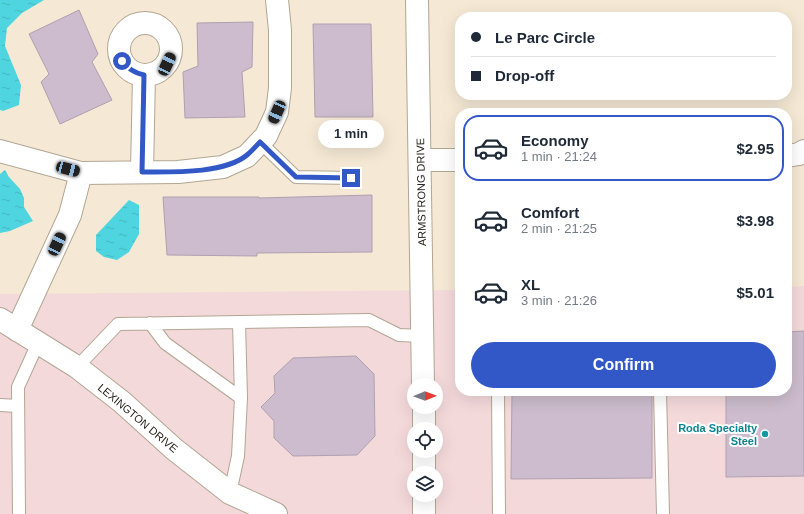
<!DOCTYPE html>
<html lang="en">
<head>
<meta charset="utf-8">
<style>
	:root { --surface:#fff; --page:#f6f6f7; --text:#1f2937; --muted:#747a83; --line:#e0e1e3; --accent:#3257c7 }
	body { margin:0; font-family:Helvetica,sans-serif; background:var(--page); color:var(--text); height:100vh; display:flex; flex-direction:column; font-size:15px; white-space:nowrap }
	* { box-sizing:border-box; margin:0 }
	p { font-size:13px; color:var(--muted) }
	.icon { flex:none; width:22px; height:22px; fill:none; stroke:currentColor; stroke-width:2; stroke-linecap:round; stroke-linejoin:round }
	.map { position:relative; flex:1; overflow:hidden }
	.sheet { position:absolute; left:455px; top:108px; width:337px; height:288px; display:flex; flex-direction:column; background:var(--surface); border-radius:16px; box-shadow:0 4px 16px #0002 }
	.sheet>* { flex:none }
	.banner { position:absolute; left:455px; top:12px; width:337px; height:88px; border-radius:16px; box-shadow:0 4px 16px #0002; display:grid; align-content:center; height:88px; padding:0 16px; background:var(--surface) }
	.needle { width:26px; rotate:89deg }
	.controls { position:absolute; left:407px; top:378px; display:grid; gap:8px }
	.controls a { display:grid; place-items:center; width:36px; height:36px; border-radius:50%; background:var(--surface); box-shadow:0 4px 16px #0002; font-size:20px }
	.end { position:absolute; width:18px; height:18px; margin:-9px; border:5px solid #3257c7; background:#fff; box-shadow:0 0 0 2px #fff }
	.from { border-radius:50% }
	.bubble { position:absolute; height:28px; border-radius:14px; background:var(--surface); box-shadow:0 4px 16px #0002; font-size:13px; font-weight:700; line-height:28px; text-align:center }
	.car { position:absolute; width:12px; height:24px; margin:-12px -6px; border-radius:5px; box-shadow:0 0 3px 1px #0007; background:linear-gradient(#222 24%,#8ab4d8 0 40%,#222 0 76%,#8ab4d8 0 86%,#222 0) }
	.banner b { display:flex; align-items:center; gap:14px; height:38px; font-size:15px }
	.banner b+b { border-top:1px solid var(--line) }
	.banner i { width:10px; height:10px; background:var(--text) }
	ul { padding:7px 0 0; list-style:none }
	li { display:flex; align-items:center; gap:12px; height:66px; margin:0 8px 6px; padding:0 8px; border:2px solid transparent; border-radius:16px }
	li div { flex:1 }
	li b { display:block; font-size:15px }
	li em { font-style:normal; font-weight:700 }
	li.active { border-color:var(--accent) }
	li>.icon { width:36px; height:36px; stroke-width:1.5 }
	.primary-button { display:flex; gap:8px; margin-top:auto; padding:8px 16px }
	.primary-button a { flex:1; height:46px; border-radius:24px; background:var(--accent); color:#fff; font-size:16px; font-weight:700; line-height:46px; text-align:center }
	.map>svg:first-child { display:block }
	.industrial { fill:#f4d9db; fill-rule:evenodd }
	.water { fill:url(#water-ripples) }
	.building { fill:#ccbccd; stroke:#afa0b0 }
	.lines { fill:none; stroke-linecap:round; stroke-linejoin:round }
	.service-casing { stroke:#b1a694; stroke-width:14 }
	.minor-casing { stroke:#b1a694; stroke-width:24 }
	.tertiary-casing { stroke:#b1a694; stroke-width:24 }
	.service { stroke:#fff; stroke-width:12 }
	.minor { stroke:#fff; stroke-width:22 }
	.tertiary { stroke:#fff; stroke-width:22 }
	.route { stroke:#3257c7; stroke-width:5 }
	.culture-dot { fill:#0f9aa8; stroke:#fff; stroke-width:1.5 }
	.labels { text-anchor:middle; stroke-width:4; stroke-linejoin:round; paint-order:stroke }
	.street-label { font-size:11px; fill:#26221b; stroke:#fff }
	.culture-label { font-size:11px; font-weight:bold; fill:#0d838f; stroke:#fff; text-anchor:end }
</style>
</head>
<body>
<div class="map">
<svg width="804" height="514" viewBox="0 0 804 514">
	<defs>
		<pattern id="water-ripples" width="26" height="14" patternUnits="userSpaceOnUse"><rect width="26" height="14" fill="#4fd5df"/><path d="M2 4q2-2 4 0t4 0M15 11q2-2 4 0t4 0" fill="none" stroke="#45b7bf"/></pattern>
	</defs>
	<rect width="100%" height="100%" fill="#f5e9d5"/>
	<!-- industrial -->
	<path class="industrial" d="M804,286V514H0V294L460,290V391H787V287ZM414,385H436V407H414ZM414,429H436V451H414ZM414,473H436V495H414Z"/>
	<!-- water -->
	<path class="water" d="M0,0H44L22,13L7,28L5,46L21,85L19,105L3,111L0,110Z
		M5,170L9,177L20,189L24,198V207L33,221L10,231L0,233V174Z
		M129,200L139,205V234L129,252L117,260L104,257L96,251V235Z"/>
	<!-- building -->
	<path class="building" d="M79,10L98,54L92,62L112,100L60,124L41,82L49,74L29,34Z
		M253,22L252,67L242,72L245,117L185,118L183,72L198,66L197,23Z
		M313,24H371L373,117H315Z
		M372,195V252L257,253V256L167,255L163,197H259V198Z
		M804,331V476L726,477V391H787V332Z
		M356,356L374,374L375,436L357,455L293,456L274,438V421L261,407L275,393L274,376L293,358Z
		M512,391H652V478L511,479Z"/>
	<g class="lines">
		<defs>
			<path id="service" d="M260,142L296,177L351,178
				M150,323L165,343L241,398
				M77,367L118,324L369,320L399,335L423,336
				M498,391L499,514
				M660,391L663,514
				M0,405L18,406
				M230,493L238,456L241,398L239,322
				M19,514L18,387L38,343"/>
			<path id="minor" d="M119 49a26 26 0 1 1 52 0a26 26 0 1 1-52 0Z
				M0,151L81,173L178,172L223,167L247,156L266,136L277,112L280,88V30L277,0
				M787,156L799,154L804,151
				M421,160H460
				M142,172L144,75
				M17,330L70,215L81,173"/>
			<path id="tertiary" d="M417,0L423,385
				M0,319L77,367L122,402L174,449L230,493L276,514
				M424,407V429
				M424,451V473
				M424,514V495"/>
		</defs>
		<!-- service casing -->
		<use href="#service" class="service-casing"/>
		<!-- minor casing -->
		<use href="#minor" class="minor-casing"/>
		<!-- tertiary casing -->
		<use href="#tertiary" class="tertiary-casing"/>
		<!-- service -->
		<use href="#service" class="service"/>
		<!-- minor -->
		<use href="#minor" class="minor"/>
		<!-- tertiary -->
		<use href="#tertiary" class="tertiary"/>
	</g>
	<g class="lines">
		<!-- route -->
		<path class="route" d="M122,61C128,69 134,73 144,75L142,172C172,172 224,174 247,155C252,151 256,146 260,142L296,177L351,178"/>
	</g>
	<!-- markers -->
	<circle class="culture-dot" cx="765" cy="434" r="4"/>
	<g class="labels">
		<!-- street labels -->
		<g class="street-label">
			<text transform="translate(421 192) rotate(-91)" y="4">ARMSTRONG DRIVE</text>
			<text transform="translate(138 418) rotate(40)" y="4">LEXINGTON DRIVE</text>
		</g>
		<!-- culture labels -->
		<g class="culture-label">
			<text x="757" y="432">Roda Specialty<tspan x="757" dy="13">Steel</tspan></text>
		</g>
	</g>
</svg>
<div class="controls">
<a><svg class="needle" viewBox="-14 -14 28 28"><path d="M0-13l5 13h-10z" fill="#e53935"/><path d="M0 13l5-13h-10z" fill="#747a83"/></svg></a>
<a><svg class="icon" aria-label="locate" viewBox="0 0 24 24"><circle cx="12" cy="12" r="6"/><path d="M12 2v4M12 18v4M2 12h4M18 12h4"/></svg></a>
<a><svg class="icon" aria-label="layers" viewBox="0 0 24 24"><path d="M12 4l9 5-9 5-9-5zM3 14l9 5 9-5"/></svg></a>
</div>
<i class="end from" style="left:122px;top:61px"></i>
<i class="end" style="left:351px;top:178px"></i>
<div class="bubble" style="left:318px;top:120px;width:66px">1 min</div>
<i class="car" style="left:167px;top:64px;rotate:25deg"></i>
<i class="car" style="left:277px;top:112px;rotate:204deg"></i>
<i class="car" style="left:68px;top:169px;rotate:105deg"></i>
<i class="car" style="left:57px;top:244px;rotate:25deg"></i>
<div class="banner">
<b><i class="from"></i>Le Parc Circle</b>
<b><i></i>Drop-off</b>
</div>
<section class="sheet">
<ul>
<li class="active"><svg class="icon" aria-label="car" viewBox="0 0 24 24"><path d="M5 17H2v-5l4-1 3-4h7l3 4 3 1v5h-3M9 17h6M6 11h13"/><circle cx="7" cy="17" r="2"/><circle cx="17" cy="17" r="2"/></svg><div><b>Economy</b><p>1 min · 21:24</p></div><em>$2.95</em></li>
<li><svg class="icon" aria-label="car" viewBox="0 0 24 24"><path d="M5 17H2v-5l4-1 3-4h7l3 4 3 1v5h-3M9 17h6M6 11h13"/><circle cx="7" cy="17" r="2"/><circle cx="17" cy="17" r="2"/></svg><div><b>Comfort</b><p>2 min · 21:25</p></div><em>$3.98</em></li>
<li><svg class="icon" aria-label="car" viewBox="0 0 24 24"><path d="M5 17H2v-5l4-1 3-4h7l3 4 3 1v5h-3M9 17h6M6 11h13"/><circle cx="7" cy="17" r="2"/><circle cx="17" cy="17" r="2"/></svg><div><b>XL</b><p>3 min · 21:26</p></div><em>$5.01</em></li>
</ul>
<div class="primary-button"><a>Confirm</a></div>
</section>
</div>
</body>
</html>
